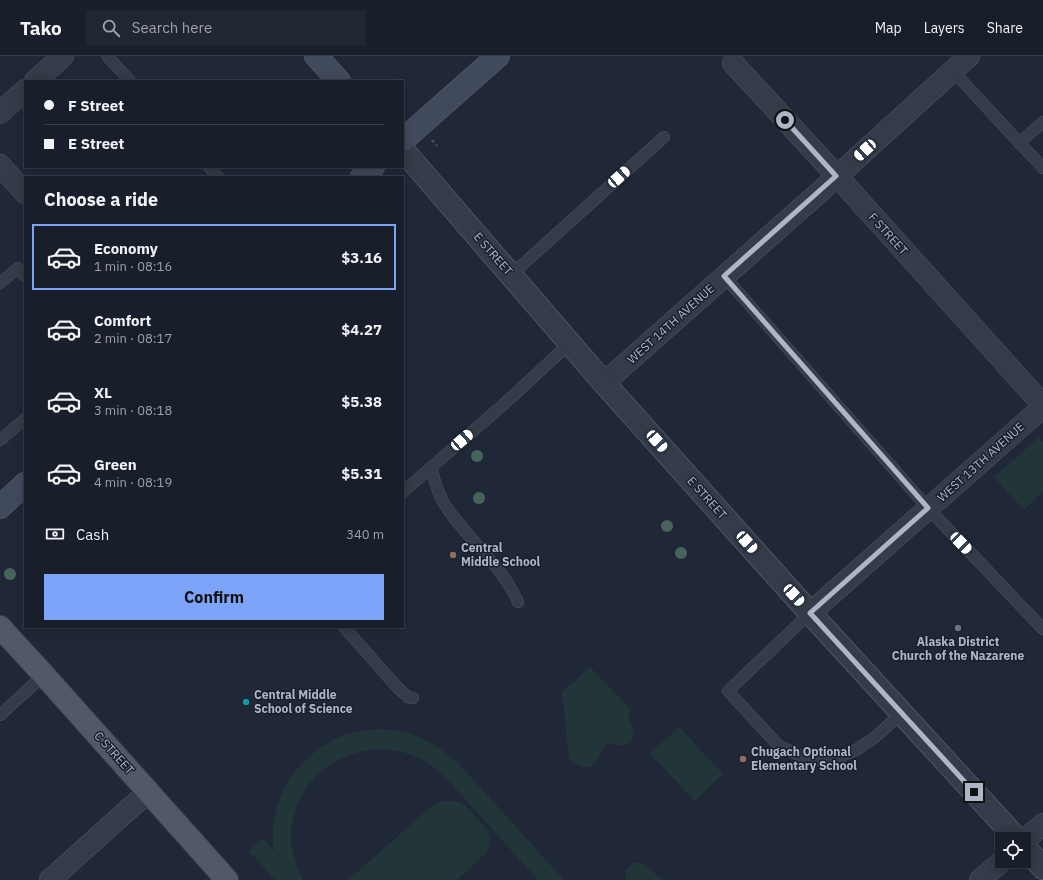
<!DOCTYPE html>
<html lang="en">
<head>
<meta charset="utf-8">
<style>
	:root { --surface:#181e2a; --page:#212732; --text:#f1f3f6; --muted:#9fa2a8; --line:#363c47; --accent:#7ea4fa }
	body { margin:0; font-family:"IBM Plex Sans",sans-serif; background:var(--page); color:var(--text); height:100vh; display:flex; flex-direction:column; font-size:15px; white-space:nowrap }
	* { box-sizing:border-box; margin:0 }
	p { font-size:13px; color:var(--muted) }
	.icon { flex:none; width:22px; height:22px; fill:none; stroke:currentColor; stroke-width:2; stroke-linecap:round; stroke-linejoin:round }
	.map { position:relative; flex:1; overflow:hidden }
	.side { position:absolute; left:24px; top:120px; width:380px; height:452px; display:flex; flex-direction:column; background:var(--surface); border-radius:0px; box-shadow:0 2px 10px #0003,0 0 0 1px var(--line) }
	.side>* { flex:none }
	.top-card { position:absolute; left:24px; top:24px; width:380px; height:88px; border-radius:0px; box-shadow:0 2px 10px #0003,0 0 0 1px var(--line); display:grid; align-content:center; height:88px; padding:0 20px; background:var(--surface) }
	.tools { position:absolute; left:995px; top:776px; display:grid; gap:8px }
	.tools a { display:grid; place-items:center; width:36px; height:36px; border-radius:0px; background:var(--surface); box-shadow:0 2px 10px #0003,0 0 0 1px var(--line); font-size:20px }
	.end { position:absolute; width:18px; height:18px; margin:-9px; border:5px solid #aeb5c5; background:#111; box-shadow:0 0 0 2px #111 }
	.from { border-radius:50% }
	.car { position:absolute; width:12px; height:24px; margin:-12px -6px; border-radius:5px; box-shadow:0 0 3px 1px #0007; background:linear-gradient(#fff 24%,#345 0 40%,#fff 0 76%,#345 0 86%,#fff 0) }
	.top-card b { display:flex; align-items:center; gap:14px; height:38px; font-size:15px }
	.top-card b+b { border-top:1px solid var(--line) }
	.top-card i { width:10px; height:10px; background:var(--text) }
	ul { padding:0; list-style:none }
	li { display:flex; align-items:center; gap:12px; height:66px; margin:0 8px 6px; padding:0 12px; border:2px solid transparent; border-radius:0px }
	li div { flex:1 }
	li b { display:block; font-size:15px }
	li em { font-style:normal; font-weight:700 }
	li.current { border-color:var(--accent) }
	li>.icon { width:36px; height:36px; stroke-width:1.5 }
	h2 { padding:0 20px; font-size:18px; line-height:48px }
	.pay { display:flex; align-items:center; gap:10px; height:44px; padding:0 20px; font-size:15px }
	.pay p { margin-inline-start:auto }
	.button { display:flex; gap:8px; margin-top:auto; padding:8px 20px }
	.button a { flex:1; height:46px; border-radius:0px; background:var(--accent); color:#111; font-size:16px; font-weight:700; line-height:46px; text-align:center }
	header { display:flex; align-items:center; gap:24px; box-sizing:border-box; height:56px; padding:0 20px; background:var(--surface); border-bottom:1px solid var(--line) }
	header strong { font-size:19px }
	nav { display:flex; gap:22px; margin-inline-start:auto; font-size:14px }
	.search { width:280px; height:36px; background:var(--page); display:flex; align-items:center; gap:10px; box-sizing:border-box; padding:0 14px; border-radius:0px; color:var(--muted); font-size:15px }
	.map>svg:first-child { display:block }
	.green { fill:#223539 }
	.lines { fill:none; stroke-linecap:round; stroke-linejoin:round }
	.service-casing { stroke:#4e5563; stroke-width:12 }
	.minor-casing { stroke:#4e5563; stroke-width:22 }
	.tertiary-casing { stroke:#4e5563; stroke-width:24 }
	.secondary-casing { stroke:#4e5563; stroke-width:24 }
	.primary-casing { stroke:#3d4452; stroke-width:24 }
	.path { stroke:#3f5257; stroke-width:2.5; stroke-dasharray:3 3; stroke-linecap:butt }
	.service { stroke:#343b49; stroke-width:11 }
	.minor { stroke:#343b49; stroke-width:21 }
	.tertiary { stroke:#343b49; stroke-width:22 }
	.secondary { stroke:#41495c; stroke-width:22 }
	.primary { stroke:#515969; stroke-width:22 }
	.tree { fill:#466459 }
	.route { stroke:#aeb5c5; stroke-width:5 }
	.education-dot { fill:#8d6e63; stroke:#19202d; stroke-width:1.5 }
	.worship-dot { fill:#6b7280; stroke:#19202d; stroke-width:1.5 }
	.culture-dot { fill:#0f9aa8; stroke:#19202d; stroke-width:1.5 }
	.labels { text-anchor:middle; stroke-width:3; stroke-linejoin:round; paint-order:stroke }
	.street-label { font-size:12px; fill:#aeb5c5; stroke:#19202d }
	.poi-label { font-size:12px; font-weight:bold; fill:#aeb5c5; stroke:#19202d; text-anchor:start }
</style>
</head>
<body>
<header>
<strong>Tako</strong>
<div class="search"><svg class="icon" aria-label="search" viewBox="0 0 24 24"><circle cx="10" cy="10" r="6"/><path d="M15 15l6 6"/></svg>Search here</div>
<nav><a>Map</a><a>Layers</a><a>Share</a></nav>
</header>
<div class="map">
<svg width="1043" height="824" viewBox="0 0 1043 824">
	<rect width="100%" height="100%" fill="#202838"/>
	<!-- green -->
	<path class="green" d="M1039,381L1043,386V436L1024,454L994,421Z
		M590,611L631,654L628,658C629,665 635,675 633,682C627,696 616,685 608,688C597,693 601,711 585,711C578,711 574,707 569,702L562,636Z
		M679,671L723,718L695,745L650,698Z
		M381,673C416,676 434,685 460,709L564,824H538L446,722C437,714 429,706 419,702C361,675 292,715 291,780C291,796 296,810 303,824H275L249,795L262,782L274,795C266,744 298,697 345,679C357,675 369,674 381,673Z
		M444,745H455L465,749L487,773L490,784L487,796L457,824H348L432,750Z
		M634,806L642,807L663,824H626L625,814Z"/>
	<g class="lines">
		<defs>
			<path id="service" d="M107,0L130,25
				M953,15L1043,112
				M1019,87L1043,66
				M209,111L218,121
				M511,219L664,81
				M724,220L928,452L1043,573
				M0,227L18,212L25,220
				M0,384L25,363
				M431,412C435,425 438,440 447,452C469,484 502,510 518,546
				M403,436L504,348L570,287
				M810,557L728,635L779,690L805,702L830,705L856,694L874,682L902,657
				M344,571L397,631L408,641L413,642
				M0,659L44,619"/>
			<path id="minor" d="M733,7L837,120L1043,349
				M35,25L63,0
				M0,57L25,34
				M0,109L25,137
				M604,327L823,133L969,0
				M810,557L1043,351
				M1024,785L1043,768
				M50,824L148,736
				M980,824L1002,805"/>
			<path id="tertiary" d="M403,94L604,327L810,557L1017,783
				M1024,790L1043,812"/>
			<path id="secondary" d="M316,0L339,25
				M403,84L498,0
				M362,121L373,111
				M0,451L25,428"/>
			<path id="primary" d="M0,571L44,619L227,824"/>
		</defs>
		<!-- service casing -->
		<use href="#service" class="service-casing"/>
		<!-- minor casing -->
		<use href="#minor" class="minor-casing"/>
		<!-- tertiary casing -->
		<use href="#tertiary" class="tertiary-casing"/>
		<!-- secondary casing -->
		<use href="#secondary" class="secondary-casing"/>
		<!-- primary casing -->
		<use href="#primary" class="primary-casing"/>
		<!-- path -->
		<path class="path" d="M432,84L437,90"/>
		<!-- service -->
		<use href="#service" class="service"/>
		<!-- minor -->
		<use href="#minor" class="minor"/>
		<!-- tertiary -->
		<use href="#tertiary" class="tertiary"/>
		<!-- secondary -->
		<use href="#secondary" class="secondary"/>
		<!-- primary -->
		<use href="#primary" class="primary"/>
	</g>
	<!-- trees -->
	<g class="tree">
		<circle cx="477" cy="400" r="6"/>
		<circle cx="479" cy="442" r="6"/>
		<circle cx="667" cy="470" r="6"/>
		<circle cx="681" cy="497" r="6"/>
		<circle cx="10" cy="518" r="6"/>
	</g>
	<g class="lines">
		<!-- route -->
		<path class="route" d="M785,64L836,120L724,220L928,452L810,557L974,736"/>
	</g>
	<!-- markers -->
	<g class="education-dot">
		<circle cx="453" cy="499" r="4"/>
		<circle cx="743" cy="703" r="4"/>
	</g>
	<circle class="worship-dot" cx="958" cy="572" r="4"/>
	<circle class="culture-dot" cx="246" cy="646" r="4"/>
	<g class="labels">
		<!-- street labels -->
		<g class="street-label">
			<text transform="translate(888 178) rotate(48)" y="4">F STREET</text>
			<text transform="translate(493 198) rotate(49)" y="4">E STREET</text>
			<text transform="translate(671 268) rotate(-42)" y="4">WEST 14TH AVENUE</text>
			<text transform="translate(981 406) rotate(-42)" y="4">WEST 13TH AVENUE</text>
			<text transform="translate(707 442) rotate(48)" y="4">E STREET</text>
			<text transform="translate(114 697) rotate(48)" y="4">C STREET</text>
		</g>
		<!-- poi labels -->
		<g class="poi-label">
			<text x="461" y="496">Central<tspan x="461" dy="14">Middle School</tspan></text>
			<text x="958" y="590" text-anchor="middle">Alaska District<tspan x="958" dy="14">Church of the Nazarene</tspan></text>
			<text x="254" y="643">Central Middle<tspan x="254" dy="14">School of Science</tspan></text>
			<text x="751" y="700">Chugach Optional<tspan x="751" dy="14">Elementary School</tspan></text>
		</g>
	</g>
</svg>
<div class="tools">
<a><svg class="icon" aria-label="locate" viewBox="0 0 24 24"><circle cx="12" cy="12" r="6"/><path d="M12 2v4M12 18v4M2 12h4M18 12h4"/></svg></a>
</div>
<i class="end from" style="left:785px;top:64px"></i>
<i class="end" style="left:974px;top:736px"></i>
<i class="car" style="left:865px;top:94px;rotate:228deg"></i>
<i class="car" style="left:619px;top:121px;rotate:48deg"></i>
<i class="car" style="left:462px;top:384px;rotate:49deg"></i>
<i class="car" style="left:657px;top:385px;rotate:138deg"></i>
<i class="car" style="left:747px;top:486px;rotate:138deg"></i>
<i class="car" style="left:961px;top:487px;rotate:136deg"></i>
<i class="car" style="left:794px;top:539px;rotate:138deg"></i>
<div class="top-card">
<b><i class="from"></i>F Street</b>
<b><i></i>E Street</b>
</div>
<section class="side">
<h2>Choose a ride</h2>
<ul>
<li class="current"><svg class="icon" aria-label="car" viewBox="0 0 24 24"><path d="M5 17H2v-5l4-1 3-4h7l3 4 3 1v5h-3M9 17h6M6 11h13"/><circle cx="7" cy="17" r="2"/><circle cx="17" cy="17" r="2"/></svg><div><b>Economy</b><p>1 min · 08:16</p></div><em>$3.16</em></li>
<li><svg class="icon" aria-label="car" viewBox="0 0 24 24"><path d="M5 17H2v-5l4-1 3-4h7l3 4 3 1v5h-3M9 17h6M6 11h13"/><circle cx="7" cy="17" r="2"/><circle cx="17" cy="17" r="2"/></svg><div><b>Comfort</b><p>2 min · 08:17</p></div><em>$4.27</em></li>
<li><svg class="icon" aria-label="car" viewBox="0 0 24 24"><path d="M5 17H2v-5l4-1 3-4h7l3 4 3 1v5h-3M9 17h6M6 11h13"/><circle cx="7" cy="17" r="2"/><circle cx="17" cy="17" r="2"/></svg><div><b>XL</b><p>3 min · 08:18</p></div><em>$5.38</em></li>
<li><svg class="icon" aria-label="car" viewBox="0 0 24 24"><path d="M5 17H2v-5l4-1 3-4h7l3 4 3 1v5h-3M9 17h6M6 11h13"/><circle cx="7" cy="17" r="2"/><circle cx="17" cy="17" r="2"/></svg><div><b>Green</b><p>4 min · 08:19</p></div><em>$5.31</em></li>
</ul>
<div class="pay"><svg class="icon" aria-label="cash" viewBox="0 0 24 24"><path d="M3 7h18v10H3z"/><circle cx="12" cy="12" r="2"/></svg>Cash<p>340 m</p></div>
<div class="button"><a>Confirm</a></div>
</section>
</div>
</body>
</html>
